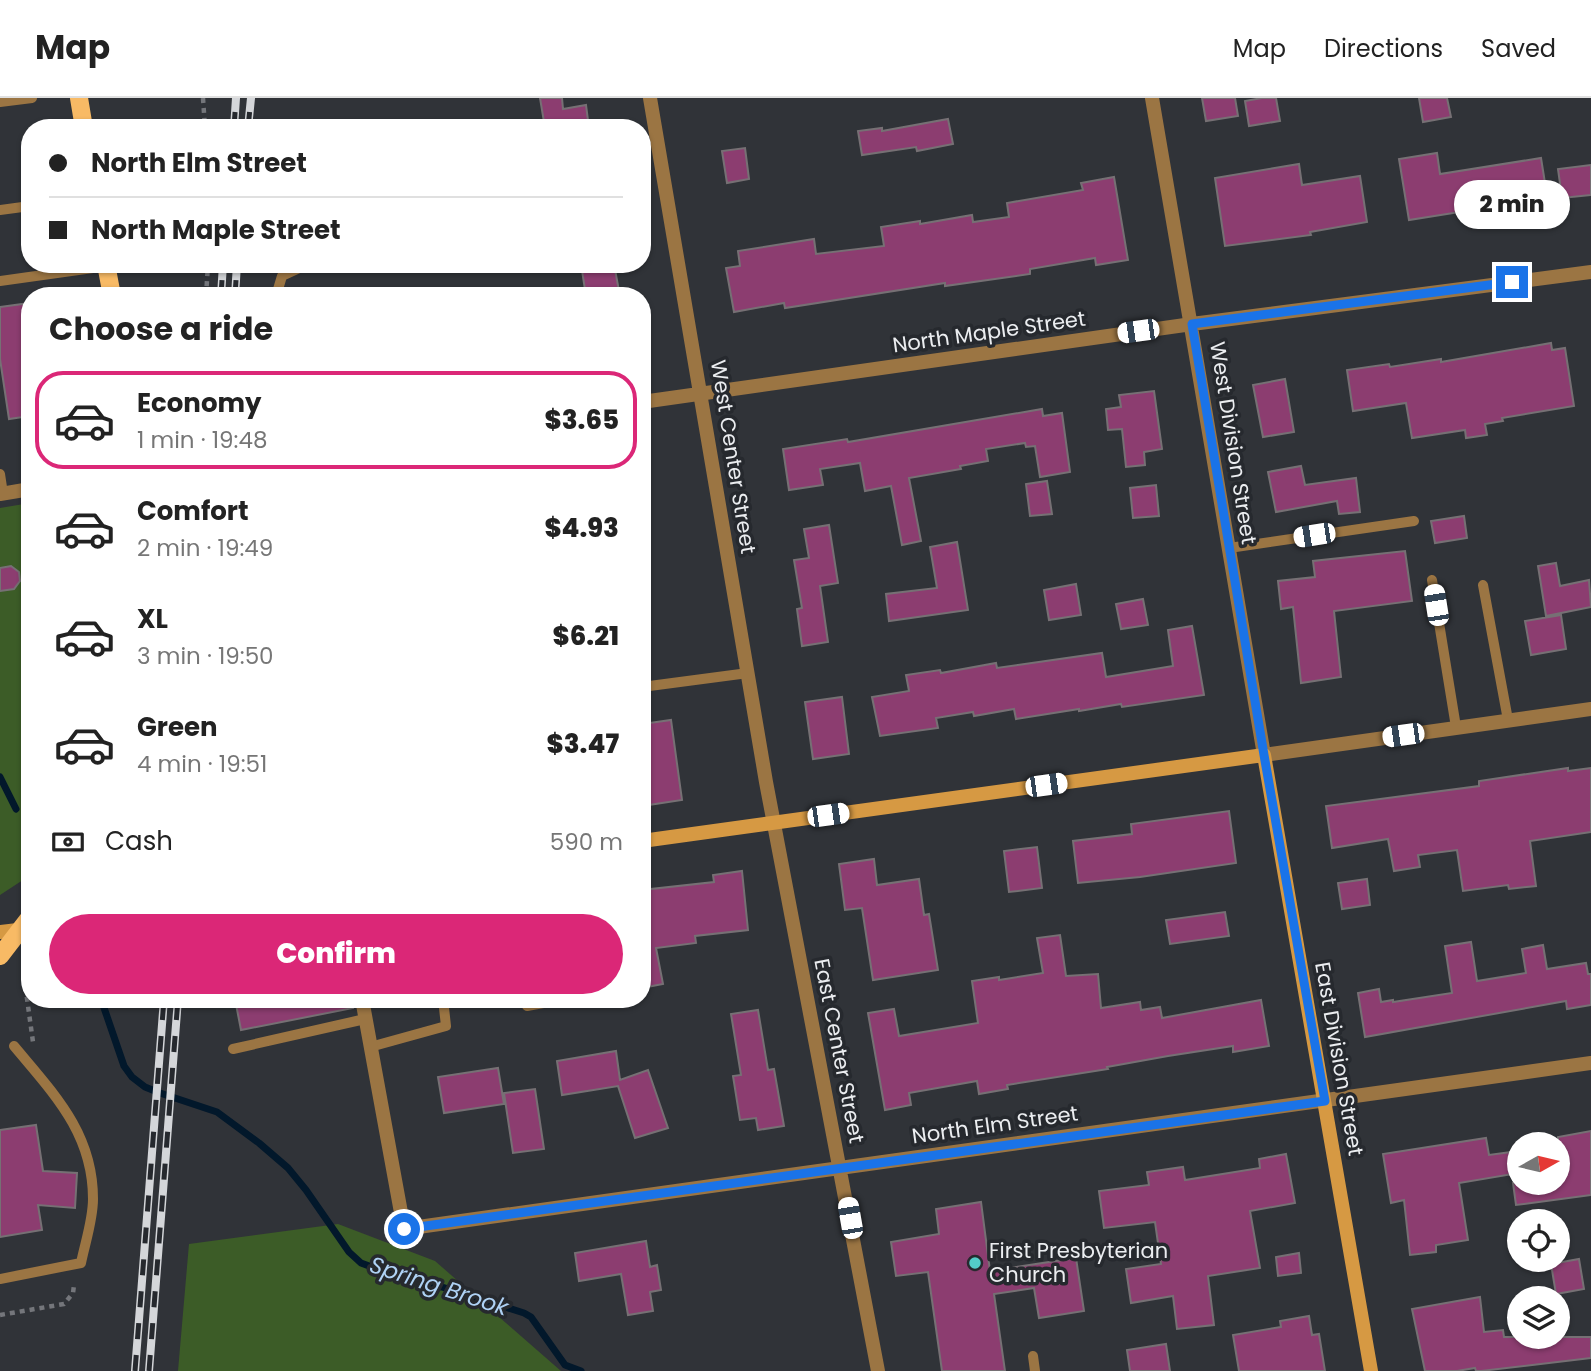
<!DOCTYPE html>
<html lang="en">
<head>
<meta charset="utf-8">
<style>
	:root { --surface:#fff; --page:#f6f6f6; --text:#222; --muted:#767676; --line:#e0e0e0; --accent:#db2777 }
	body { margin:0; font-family:Poppins,sans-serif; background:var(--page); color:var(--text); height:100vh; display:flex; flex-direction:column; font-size:26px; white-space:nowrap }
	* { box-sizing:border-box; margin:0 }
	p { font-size:23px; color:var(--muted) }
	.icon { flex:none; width:38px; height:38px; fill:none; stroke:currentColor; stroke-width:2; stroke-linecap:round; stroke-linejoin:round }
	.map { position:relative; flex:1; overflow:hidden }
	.details { position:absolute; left:21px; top:189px; width:630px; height:721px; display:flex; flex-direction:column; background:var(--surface); border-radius:28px; box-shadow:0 2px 5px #0004 }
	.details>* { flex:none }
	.top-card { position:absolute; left:21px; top:21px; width:630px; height:154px; border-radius:28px; box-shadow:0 2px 5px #0004; display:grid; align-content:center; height:154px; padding:0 28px; background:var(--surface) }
	.needle { width:46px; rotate:82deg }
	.fabs { position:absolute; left:1507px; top:1034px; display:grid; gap:14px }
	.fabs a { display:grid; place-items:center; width:63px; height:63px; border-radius:50%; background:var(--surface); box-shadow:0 2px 5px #0004; font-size:35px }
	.end { position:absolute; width:32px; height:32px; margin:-16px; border:9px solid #1a73e8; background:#fff; box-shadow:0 0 0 4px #fff }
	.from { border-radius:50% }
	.bubble { position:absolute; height:49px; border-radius:24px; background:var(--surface); box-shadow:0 2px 5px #0004; font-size:23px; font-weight:800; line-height:49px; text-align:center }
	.car { position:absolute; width:21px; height:42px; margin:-21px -10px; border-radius:9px; box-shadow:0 0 5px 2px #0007; background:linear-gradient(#fff 24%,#345 0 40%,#fff 0 76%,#345 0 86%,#fff 0) }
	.top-card b { display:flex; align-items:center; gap:24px; height:66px; font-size:26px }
	.top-card b+b { border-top:2px solid var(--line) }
	.top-card i { width:18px; height:18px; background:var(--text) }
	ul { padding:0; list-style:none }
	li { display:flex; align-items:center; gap:21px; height:98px; margin:0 14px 10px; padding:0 14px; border:4px solid transparent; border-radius:28px }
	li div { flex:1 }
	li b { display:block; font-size:26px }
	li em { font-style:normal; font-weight:800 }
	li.current { border-color:var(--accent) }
	li>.icon { width:63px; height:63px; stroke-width:1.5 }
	h2 { padding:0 28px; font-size:32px; line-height:84px }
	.pay { display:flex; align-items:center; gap:18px; height:77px; padding:0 28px; font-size:26px }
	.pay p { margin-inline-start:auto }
	.action { display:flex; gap:14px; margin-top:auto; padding:14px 28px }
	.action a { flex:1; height:80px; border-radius:42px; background:var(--accent); color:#fff; font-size:28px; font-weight:800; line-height:80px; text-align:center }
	header { display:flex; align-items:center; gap:42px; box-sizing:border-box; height:98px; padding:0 35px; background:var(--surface); border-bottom:2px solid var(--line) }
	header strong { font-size:33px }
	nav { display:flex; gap:38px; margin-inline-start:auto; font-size:24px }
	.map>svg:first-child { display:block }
	.green { fill:#3c5c27 }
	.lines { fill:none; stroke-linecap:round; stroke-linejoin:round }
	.stream { stroke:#02182b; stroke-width:7 }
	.building { fill:#8c3d70; stroke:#767074; stroke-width:2 }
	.path { stroke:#74767b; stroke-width:4.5; stroke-dasharray:5 5; stroke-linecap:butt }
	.lane { stroke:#9b7543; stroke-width:10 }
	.street { stroke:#9b7543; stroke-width:14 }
	.secondary { stroke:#d69943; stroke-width:14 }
	.primary { stroke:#f8ba65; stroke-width:18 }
	.rail-casing { stroke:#d4d6d9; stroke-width:8 }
	.rail { stroke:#26292e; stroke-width:5; stroke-dasharray:16; stroke-linecap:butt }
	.route { stroke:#1a73e8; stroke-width:9 }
	.poi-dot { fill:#53cdc9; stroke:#26292e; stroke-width:2.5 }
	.labels { text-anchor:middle; stroke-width:7; stroke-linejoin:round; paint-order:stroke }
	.street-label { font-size:21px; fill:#ebedf0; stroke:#26292e }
	.poi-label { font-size:21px; fill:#ebedf0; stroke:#26292e; text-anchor:start }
	.water-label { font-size:23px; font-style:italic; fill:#afd2f5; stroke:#26292e }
</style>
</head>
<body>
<header>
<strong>Map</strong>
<nav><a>Map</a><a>Directions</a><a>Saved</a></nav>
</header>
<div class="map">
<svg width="1591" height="1273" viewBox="0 0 1591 1273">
	<rect width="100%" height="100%" fill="#303338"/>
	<!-- green -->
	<path class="green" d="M30,405V771L23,782L0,797V410Z
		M338,1126L435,1163L561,1273H178L189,1146Z"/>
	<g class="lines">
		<!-- stream -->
		<path class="stream" d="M0,679L16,711
			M101,901L124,968L132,979L145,989L160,995L217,1014L259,1045L288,1070L306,1092L349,1154L361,1165L399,1179L442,1189L524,1215L531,1219L565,1267L581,1273"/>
	</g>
	<!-- building -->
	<path class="building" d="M540,0H562L563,11L586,7L589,30H545Z
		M1202,0H1235L1238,18L1206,23Z
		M1262,0H1276L1280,23L1249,28L1245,3Z
		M1419,0H1447L1451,19L1423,24Z
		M948,21L953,46L917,53L916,49L862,57L858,33L882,30V33Z
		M745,50L749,81L727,85L722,53Z
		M1437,55L1440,76L1541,60L1545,85L1515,90L1517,108L1479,114L1478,111L1409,122L1399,61Z
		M1299,66L1302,87L1360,78L1367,124L1310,134L1311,137L1225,148L1215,80Z
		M1591,67V97L1562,100L1558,71Z
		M1114,79L1128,162L1096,167L1095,160L1030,171V176L945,188V185L785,210L784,205L734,214L726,170L740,168L738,153L814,141L816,156L884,148L881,129L920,123V126L972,117L973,124L1009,119L1007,105L1083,92L1081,85Z
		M581,166H614L619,193L586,198Z
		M30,205V318L9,321L0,261V209Z
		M1551,245L1552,252L1565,250L1574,308L1502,320L1503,323L1485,326L1487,337L1466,340L1465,332L1412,340L1406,305L1353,313L1347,272L1389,266L1390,269L1441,261V264Z
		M1285,281L1294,334L1263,339L1253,287Z
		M1154,293L1162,351L1144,354L1145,367L1126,369L1122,331L1108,332L1106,311L1121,309L1119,297Z
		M1042,311L1043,318L1062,315L1070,374L1040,379L1035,348L1026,349L1025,345L986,351L988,363L960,368L961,371L909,380L921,443L902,447L891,388L865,393L860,365L820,371L823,387L789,392L783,351L847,341L848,344Z
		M1301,368L1305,387L1356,380L1360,414L1339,416L1337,403L1276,414L1268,374Z
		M1047,383L1052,416L1030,418L1026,386Z
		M1156,387L1159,418L1133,420L1130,390Z
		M1464,418L1467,440L1435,445L1431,423Z
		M829,427L838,485L820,488L828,544L802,548L797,511L802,510L794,462L809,460L804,431Z
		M957,444L968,512L889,523L886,496L937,490L930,449Z
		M1405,453L1412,503L1334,513L1341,579L1301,585L1293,509L1281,511L1278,483L1315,479L1313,463Z
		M1556,465L1560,488L1589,482L1591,509L1546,518L1538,468Z
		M11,468L19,474L20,483L14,491L0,493V470Z
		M1076,486L1081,517L1049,522L1044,492Z
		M1143,501L1148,527L1121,531L1116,506Z
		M1561,517L1566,551L1531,557L1525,523Z
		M1192,528L1204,597L1122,609L1121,606L1079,613V611L1016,621L1014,611L974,618L973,614L936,620L938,630L880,638L872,599L909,593L906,577L940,572L941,575L996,565L997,570L1102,555L1106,579L1173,568L1168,532Z
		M842,599L849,656L813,661L805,604Z
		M671,622L682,702L642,708V626Z
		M1568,670V673L1591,670V734L1530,743L1536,788L1509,791L1508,787L1463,793L1457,752L1418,757L1420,769L1394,773L1388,741L1332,750L1326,708L1479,688V683Z
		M1229,713L1236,765L1140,779L1078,785L1073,743L1132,736L1131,726Z
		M1037,749L1042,790L1009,794L1004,753Z
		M874,761L877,787L919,781L924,817L929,816L938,872L873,882L862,810L845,812L839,766Z
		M742,773L748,832L695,838L696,845L656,850L663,886L642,890V792L714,784L713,777Z
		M1367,781L1370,807L1342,811L1338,785Z
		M1225,814L1229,838L1170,846L1166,822Z
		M1060,837L1066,878L1098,876L1101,910L1140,904L1141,912L1160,909L1162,920L1261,902L1269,948L1233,954V948L1168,958L1107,969L1108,971L1007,987L1008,991L979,996L977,983L909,995L911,1007L885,1012L868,915L894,911L899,938L978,925L972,883L999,879V882L1043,875L1037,840Z
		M1471,844L1477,883L1526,875L1522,851L1543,847L1547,871L1586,865L1588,876H1591V907L1567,911L1566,903L1365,939L1358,895L1379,891L1381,904L1393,902V904L1452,895L1445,848Z
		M235,901H352L353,910L241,932Z
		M758,912L768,972L774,971L784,1028L758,1032L756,1020L740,1022L733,978L741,977L731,916Z
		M616,953L620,982L648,972L668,1030L635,1040L618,988L562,997L557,963Z
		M498,970L504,1006L444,1015L438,979Z
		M535,991L544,1051L513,1055L504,995Z
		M36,1027L43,1073L77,1075L75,1110L38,1107L42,1132L0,1139V1032Z
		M1591,1033V1097L1516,1107L1513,1085H1558V1039Z
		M1486,1040L1489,1057L1519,1053V1075L1459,1085L1468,1142L1436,1147V1154L1410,1157L1404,1102L1391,1105L1383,1056Z
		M1286,1056L1295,1105L1250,1113L1260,1170L1208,1178L1214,1227L1177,1231L1173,1198L1131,1205L1126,1171L1161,1166L1155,1124L1104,1130L1099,1093L1149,1087L1147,1074L1183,1069L1185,1082L1260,1070L1259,1061Z
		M981,1104L990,1173L1076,1160L1084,1213L1039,1220L1034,1190L994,1196L1005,1273H942L928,1174L896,1178L891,1144L939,1136L936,1111Z
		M646,1143L650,1169L657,1167L661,1192L650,1194L653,1213L628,1217L621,1176L579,1183L575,1155Z
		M1299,1155L1301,1175L1278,1178L1276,1159Z
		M1579,1161L1584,1191L1556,1196L1551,1166Z
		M1480,1199L1484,1234L1503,1232L1504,1239H1591V1260L1481,1273H1476L1475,1270L1457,1273H1425L1412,1211Z
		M1309,1218L1312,1237L1319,1236L1325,1273H1239L1233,1237L1281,1229L1280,1223Z
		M1166,1246L1170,1273H1130L1127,1252Z"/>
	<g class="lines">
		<!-- path -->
		<path class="path" d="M203,0L205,30
			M206,198L208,166
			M24,879L33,944
			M0,1217L64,1206L73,1195L74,1187"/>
		<!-- lane -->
		<path class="lane" d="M0,4L32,0
			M0,112L30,108
			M0,183L107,168
			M276,198L282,178L308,166
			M0,376L3,396
			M1229,450L1414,423
			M1432,482L1456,629
			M1483,487L1508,622
			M642,589L748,575
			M527,908L565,901
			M370,949L446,928L443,901
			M233,951L365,921
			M0,1181L81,1165C85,1145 93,1122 93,1101C93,1035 54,996 14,948
			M1033,1258L1035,1273"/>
		<!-- street -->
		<path class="street" d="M650,0L766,684L878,1273
			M1152,0L1264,657L1591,611
			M642,304L1192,226L1591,174
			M0,396L30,391
			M362,901L404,1131L1591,965"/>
		<!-- secondary -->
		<path class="secondary" d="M642,743L1264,657L1371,1273
			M0,834L26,831"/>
		<!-- primary -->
		<path class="primary" d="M79,0L84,30
			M106,166L112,198
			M0,858L30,819"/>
		<defs>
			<path id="rail" d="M234,30L236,0
				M248,30L251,0
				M221,198L223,166
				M235,198L237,166
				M135,1273L164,901
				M149,1273L178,901"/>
		</defs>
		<!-- rail casing -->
		<use href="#rail" class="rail-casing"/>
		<!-- rail -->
		<use href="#rail" class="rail"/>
	</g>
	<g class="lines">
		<!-- route -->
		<path class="route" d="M404,1131L1325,1003L1264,657L1192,226L1512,184"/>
	</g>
	<!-- markers -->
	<circle class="poi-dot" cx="975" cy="1165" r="7"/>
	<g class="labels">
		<!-- street labels -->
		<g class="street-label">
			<text transform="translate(989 234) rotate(-8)" y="7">North Maple Street</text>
			<text transform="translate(1233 345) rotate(81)" y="7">West Division Street</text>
			<text transform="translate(733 359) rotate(81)" y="7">West Center Street</text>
			<text transform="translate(839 953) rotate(79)" y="7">East Center Street</text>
			<text transform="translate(1339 961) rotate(80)" y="7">East Division Street</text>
			<text transform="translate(995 1027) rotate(-8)" y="7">North Elm Street</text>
		</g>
		<!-- poi labels -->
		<g class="poi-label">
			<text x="989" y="1160">First Presbyterian<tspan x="989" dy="24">Church</tspan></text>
		</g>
		<!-- water labels -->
		<g class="water-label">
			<text transform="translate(439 1188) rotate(18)" y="8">Spring Brook</text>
		</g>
	</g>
</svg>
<div class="fabs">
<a><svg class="needle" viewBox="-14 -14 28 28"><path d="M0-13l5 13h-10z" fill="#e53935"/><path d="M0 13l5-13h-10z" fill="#767676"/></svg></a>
<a><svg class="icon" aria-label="locate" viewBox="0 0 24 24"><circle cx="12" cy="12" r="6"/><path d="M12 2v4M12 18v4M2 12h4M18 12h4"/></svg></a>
<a><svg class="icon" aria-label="layers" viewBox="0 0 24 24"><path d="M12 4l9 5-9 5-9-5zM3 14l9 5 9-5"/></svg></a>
</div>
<i class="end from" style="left:404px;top:1131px"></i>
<i class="end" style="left:1512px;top:184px"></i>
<div class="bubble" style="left:1454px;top:82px;width:116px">2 min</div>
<i class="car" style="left:1138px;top:233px;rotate:262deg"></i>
<i class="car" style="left:1314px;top:437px;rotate:261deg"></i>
<i class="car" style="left:1436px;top:507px;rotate:351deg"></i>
<i class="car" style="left:1403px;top:637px;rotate:262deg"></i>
<i class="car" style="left:1046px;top:687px;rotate:82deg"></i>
<i class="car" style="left:828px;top:717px;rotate:82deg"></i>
<i class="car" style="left:850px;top:1120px;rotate:350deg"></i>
<div class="top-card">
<b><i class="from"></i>North Elm Street</b>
<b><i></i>North Maple Street</b>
</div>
<section class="details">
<h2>Choose a ride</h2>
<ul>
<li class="current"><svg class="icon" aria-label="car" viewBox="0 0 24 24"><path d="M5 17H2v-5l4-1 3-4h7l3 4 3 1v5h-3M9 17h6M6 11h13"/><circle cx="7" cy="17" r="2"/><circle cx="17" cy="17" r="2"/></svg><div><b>Economy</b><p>1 min · 19:48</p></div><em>$3.65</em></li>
<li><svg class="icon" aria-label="car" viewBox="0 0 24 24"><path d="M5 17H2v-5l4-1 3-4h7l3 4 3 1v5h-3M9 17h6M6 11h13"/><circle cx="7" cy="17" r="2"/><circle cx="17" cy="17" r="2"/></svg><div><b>Comfort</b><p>2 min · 19:49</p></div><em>$4.93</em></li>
<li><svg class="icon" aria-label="car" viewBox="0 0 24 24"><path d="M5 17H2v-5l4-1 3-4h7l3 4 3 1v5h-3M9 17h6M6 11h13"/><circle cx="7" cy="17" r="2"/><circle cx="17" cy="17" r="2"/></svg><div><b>XL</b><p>3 min · 19:50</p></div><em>$6.21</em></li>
<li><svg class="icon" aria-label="car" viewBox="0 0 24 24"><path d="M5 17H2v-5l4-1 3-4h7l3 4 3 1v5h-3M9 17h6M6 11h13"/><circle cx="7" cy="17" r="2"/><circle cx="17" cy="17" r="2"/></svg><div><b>Green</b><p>4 min · 19:51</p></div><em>$3.47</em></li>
</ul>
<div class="pay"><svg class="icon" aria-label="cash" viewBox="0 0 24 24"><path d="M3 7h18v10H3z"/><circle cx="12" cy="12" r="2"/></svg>Cash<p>590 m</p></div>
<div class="action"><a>Confirm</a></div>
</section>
</div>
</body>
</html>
